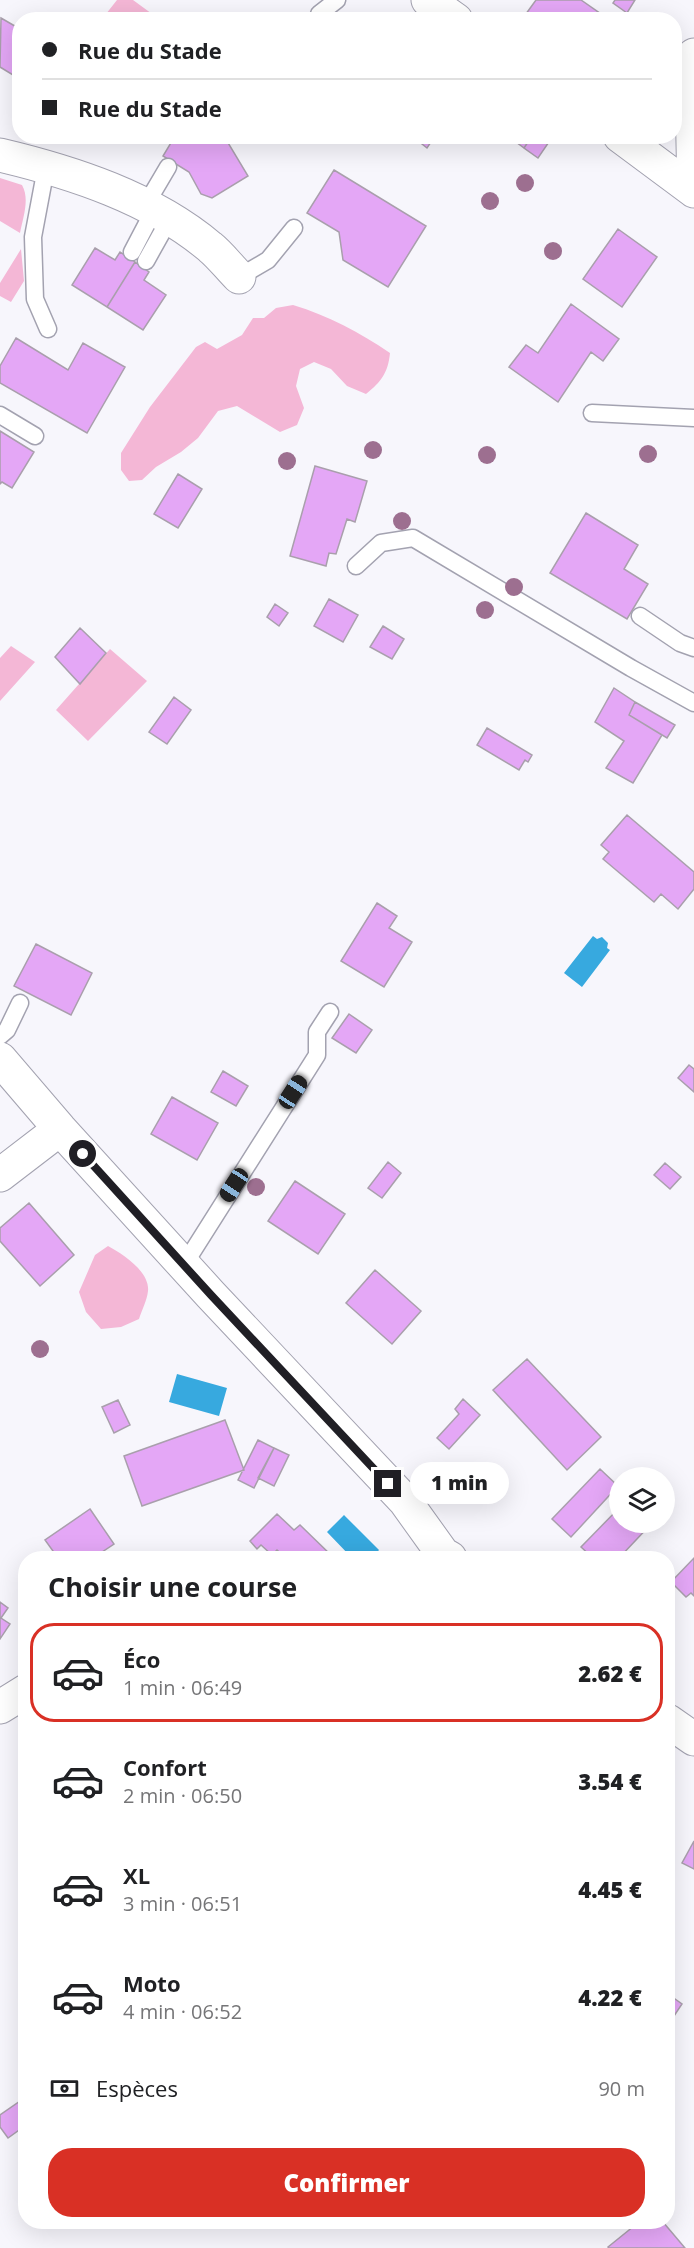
<!DOCTYPE html>
<html lang="fr">
<head>
<meta charset="utf-8">
<style>
	:root { --surface:#fff; --page:#f6f6f6; --text:#202124; --muted:#757577; --line:#e0e0e0; --accent:#d93025 }
	body { margin:0; font-family:"Open Sans",sans-serif; background:var(--page); color:var(--text); height:100vh; display:flex; flex-direction:column; font-size:22px; white-space:nowrap }
	* { box-sizing:border-box; margin:0 }
	p { font-size:20px; color:var(--muted) }
	.icon { flex:none; width:33px; height:33px; fill:none; stroke:currentColor; stroke-width:2; stroke-linecap:round; stroke-linejoin:round }
	.map { position:relative; flex:1; overflow:hidden }
	.drawer { position:absolute; left:18px; top:1551px; width:657px; height:678px; display:flex; flex-direction:column; background:var(--surface); border-radius:24px; box-shadow:0 6px 24px #0002 }
	.drawer>* { flex:none }
	.hud { position:absolute; left:12px; top:12px; width:670px; height:132px; border-radius:24px; box-shadow:0 6px 24px #0002; display:grid; align-content:center; height:132px; padding:0 30px; background:var(--surface) }
	.fabs { position:absolute; left:609px; top:1467px; display:grid; gap:12px }
	.fabs a { display:grid; place-items:center; width:66px; height:66px; border-radius:50%; background:var(--surface); box-shadow:0 6px 24px #0002; font-size:30px }
	.end { position:absolute; width:27px; height:27px; margin:-14px; border:8px solid #201f25; background:#fff; box-shadow:0 0 0 3px #fff }
	.from { border-radius:50% }
	.bubble { position:absolute; height:42px; border-radius:21px; background:var(--surface); box-shadow:0 6px 24px #0002; font-size:20px; font-weight:800; line-height:42px; text-align:center }
	.car { position:absolute; width:18px; height:36px; margin:-18px -9px; border-radius:8px; box-shadow:0 0 4px 2px #0007; background:linear-gradient(#222 24%,#8ab4d8 0 40%,#222 0 76%,#8ab4d8 0 86%,#222 0) }
	.hud b { display:flex; align-items:center; gap:21px; height:57px; font-size:22px }
	.hud b+b { border-top:2px solid var(--line) }
	.hud i { width:15px; height:15px; background:var(--text) }
	ul { padding:0; list-style:none }
	li { display:flex; align-items:center; gap:18px; height:99px; margin:0 12px 9px; padding:0 18px; border:3px solid transparent; border-radius:24px }
	li div { flex:1 }
	li b { display:block; font-size:22px }
	li em { font-style:normal; font-weight:800 }
	li.on { border-color:var(--accent) }
	li>.icon { width:54px; height:54px; stroke-width:1.5 }
	h2 { padding:0 30px; font-size:27px; line-height:72px }
	.pay { display:flex; align-items:center; gap:15px; height:66px; padding:0 30px; font-size:22px }
	.pay p { margin-inline-start:auto }
	.button { display:flex; gap:12px; margin-top:auto; padding:12px 30px }
	.button a { flex:1; height:69px; border-radius:24px; background:var(--accent); color:#fff; font-size:24px; font-weight:800; line-height:69px; text-align:center }
	.map>svg:first-child { display:block }
	.green { fill:#f4b7d6 }
	.water { fill:#37a9df }
	.building { fill:#e4a7f6; stroke:#a99fac; stroke-width:1.5 }
	.lines { fill:none; stroke-linecap:round; stroke-linejoin:round }
	.lane-casing { stroke:#a3a2b0; stroke-width:19 }
	.street-casing { stroke:#a3a2b0; stroke-width:35 }
	.lane { stroke:#fff; stroke-width:16 }
	.street { stroke:#fff; stroke-width:33 }
	.tree { fill:#9d6f90 }
	.route { stroke:#201f25; stroke-width:8 }
</style>
</head>
<body>
<div class="map">
<svg width="694" height="2248" viewBox="0 0 694 2248">
	<rect width="100%" height="100%" fill="#f7f6fc"/>
	<!-- green -->
	<path class="green" d="M117,0H133L159,19H102Z
		M0,178L22,185C30,199 23,217 20,233L0,221Z
		M21,249L24,281L11,302L0,296V283Z
		M293,305C329,316 359,332 390,353C388,373 381,382 366,394L347,386L331,369L314,362L300,369L296,386L304,408L297,425L280,432L237,406L218,411L198,438L181,452L156,467L142,480L129,481L121,470V453L150,407L196,347L205,342L217,349L242,335L253,318H264L276,308Z
		M11,646L35,662L0,701V658Z
		M110,649L147,681L88,741L56,710Z
		M108,1246C123,1254 150,1272 148,1291C147,1300 142,1310 139,1319L121,1327L101,1329L86,1312L79,1292L95,1255Z"/>
	<!-- water -->
	<path class="water" d="M593,936L597,939L602,937L608,943L607,948L610,950L582,987L564,973Z
		M177,1374L227,1388L219,1416L169,1402Z
		M344,1515L379,1550L375,1555L376,1558H352L327,1532Z"/>
	<!-- building -->
	<path class="building" d="M536,0H581L601,14L596,20H525L523,18Z
		M615,0H635L627,13L613,3Z
		M1,18L20,29V65L13,75L0,67Z
		M175,136H224L248,176L212,198L201,194L189,172L163,156Z
		M412,136H435L427,148Z
		M508,136H532L524,148Z
		M532,136H553L538,158L524,148Z
		M334,170L426,226L388,287L343,260L339,232L307,213Z
		M618,229L657,257L622,307L583,279Z
		M95,248L115,260L120,252L135,262L107,307L72,285Z
		M135,262L149,272L144,280L166,295L143,330L107,307Z
		M571,304L619,339L603,361L591,352L558,402L509,367L526,345L538,353Z
		M16,338L68,370L83,343L125,367L87,433L0,383V366Z
		M0,431L34,452L12,488L2,482L0,484Z
		M315,466L367,481L355,522L347,519L336,554L329,553L326,566L290,556Z
		M178,474L202,489L178,528L154,514Z
		M586,513L638,545L624,569L648,584L627,619L550,573Z
		M329,599L358,615L343,642L314,626Z
		M275,604L288,613L279,626L267,617Z
		M383,626L404,639L392,659L370,647Z
		M80,628L106,653L80,684L55,657Z
		M614,688L635,702L629,715L662,735L633,783L606,768L624,741L595,722Z
		M174,697L191,710L167,744L149,732Z
		M635,702L675,725L667,738L629,715Z
		M487,728L532,755L528,762L525,760L519,770L477,745Z
		M627,815L694,872V889L678,909L661,894L654,902L603,859L609,852L601,845Z
		M377,903L397,916L389,928L412,942L384,987L341,961Z
		M36,944L92,973L71,1015L14,986Z
		M349,1014L372,1030L356,1053L332,1038Z
		M689,1065L694,1069V1092L678,1078Z
		M223,1071L248,1086L236,1106L211,1092Z
		M172,1097L218,1123L197,1160L151,1134Z
		M388,1162L401,1173L382,1198L368,1188Z
		M665,1163L681,1177L670,1189L654,1175Z
		M295,1181L345,1214L318,1254L268,1221Z
		M29,1203L74,1255L40,1286L0,1241V1228Z
		M375,1270L421,1311L392,1344L346,1303Z
		M527,1359L601,1437L567,1470L493,1390Z
		M463,1399L480,1415L449,1449L437,1438L459,1414L455,1409Z
		M118,1400L130,1425L114,1433L102,1407Z
		M225,1420L244,1470L142,1506L124,1456Z
		M258,1440L274,1448L254,1488L238,1480Z
		M274,1448L289,1455L274,1486L258,1478Z
		M600,1469L618,1486L571,1537L552,1519Z
		M620,1507V1522H653L619,1558H593L581,1547Z
		M90,1509L114,1544L93,1558H58L45,1540Z
		M277,1514L294,1530L300,1525L334,1558H286L277,1550L272,1555L261,1545L257,1549L250,1541Z
		M694,1558V1596L691,1593L686,1597L671,1582Z
		M0,1602L8,1608L1,1618L10,1624L0,1639Z
		M694,1841V1869L682,1863Z
		M668,1994L682,2004L670,2022L668,2020Z
		M26,2097V2125L8,2138L0,2127V2115Z
		M639,2222H663L685,2248H609L608,2247Z"/>
	<g class="lines">
		<defs>
			<path id="lane" d="M319,14L337,0
				M46,168L33,237L35,299L48,329
				M145,206L168,167
				M132,252L154,210
				M146,261L170,218
				M239,277L268,260L294,228
				M592,413L694,418
				M0,415L35,436
				M356,566L381,543L413,538L631,668L694,703
				M640,616L680,643L694,648
				M0,1036L7,1030L20,1003
				M184,1265L317,1055V1032L330,1012"/>
			<path id="street" d="M428,0L456,20
				M694,55L692,96L694,191
				M620,136L694,191
				M0,155C72,172 152,198 210,247C220,255 229,267 239,277
				M0,1059L60,1129L211,1295L405,1501L443,1554L450,1558
				M0,1175L60,1129
				M0,1707L26,1691
				M668,1721L694,1739"/>
		</defs>
		<!-- lane casing -->
		<use href="#lane" class="lane-casing"/>
		<!-- street casing -->
		<use href="#street" class="street-casing"/>
		<!-- lane -->
		<use href="#lane" class="lane"/>
		<!-- street -->
		<use href="#street" class="street"/>
	</g>
	<!-- trees -->
	<g class="tree">
		<circle cx="525" cy="183" r="9"/>
		<circle cx="490" cy="201" r="9"/>
		<circle cx="553" cy="251" r="9"/>
		<circle cx="373" cy="450" r="9"/>
		<circle cx="648" cy="454" r="9"/>
		<circle cx="487" cy="455" r="9"/>
		<circle cx="287" cy="461" r="9"/>
		<circle cx="402" cy="521" r="9"/>
		<circle cx="514" cy="587" r="9"/>
		<circle cx="485" cy="610" r="9"/>
		<circle cx="256" cy="1187" r="9"/>
		<circle cx="40" cy="1349" r="9"/>
	</g>
	<g class="lines">
		<!-- route -->
		<path class="route" d="M83,1154L211,1295L388,1484"/>
	</g>
</svg>
<div class="fabs">
<a><svg class="icon" aria-label="layers" viewBox="0 0 24 24"><path d="M12 4l9 5-9 5-9-5zM3 14l9 5 9-5"/></svg></a>
</div>
<i class="end from" style="left:83px;top:1154px"></i>
<i class="end" style="left:388px;top:1484px"></i>
<div class="bubble" style="left:410px;top:1462px;width:99px">1 min</div>
<i class="car" style="left:293px;top:1092px;rotate:33deg"></i>
<i class="car" style="left:234px;top:1185px;rotate:213deg"></i>
<div class="hud">
<b><i class="from"></i>Rue du Stade</b>
<b><i></i>Rue du Stade</b>
</div>
<section class="drawer">
<h2>Choisir une course</h2>
<ul>
<li class="on"><svg class="icon" aria-label="car" viewBox="0 0 24 24"><path d="M5 17H2v-5l4-1 3-4h7l3 4 3 1v5h-3M9 17h6M6 11h13"/><circle cx="7" cy="17" r="2"/><circle cx="17" cy="17" r="2"/></svg><div><b>Éco</b><p>1 min · 06:49</p></div><em>2.62 €</em></li>
<li><svg class="icon" aria-label="car" viewBox="0 0 24 24"><path d="M5 17H2v-5l4-1 3-4h7l3 4 3 1v5h-3M9 17h6M6 11h13"/><circle cx="7" cy="17" r="2"/><circle cx="17" cy="17" r="2"/></svg><div><b>Confort</b><p>2 min · 06:50</p></div><em>3.54 €</em></li>
<li><svg class="icon" aria-label="car" viewBox="0 0 24 24"><path d="M5 17H2v-5l4-1 3-4h7l3 4 3 1v5h-3M9 17h6M6 11h13"/><circle cx="7" cy="17" r="2"/><circle cx="17" cy="17" r="2"/></svg><div><b>XL</b><p>3 min · 06:51</p></div><em>4.45 €</em></li>
<li><svg class="icon" aria-label="car" viewBox="0 0 24 24"><path d="M5 17H2v-5l4-1 3-4h7l3 4 3 1v5h-3M9 17h6M6 11h13"/><circle cx="7" cy="17" r="2"/><circle cx="17" cy="17" r="2"/></svg><div><b>Moto</b><p>4 min · 06:52</p></div><em>4.22 €</em></li>
</ul>
<div class="pay"><svg class="icon" aria-label="cash" viewBox="0 0 24 24"><path d="M3 7h18v10H3z"/><circle cx="12" cy="12" r="2"/></svg>Espèces<p>90 m</p></div>
<div class="button"><a>Confirmer</a></div>
</section>
</div>
</body>
</html>
